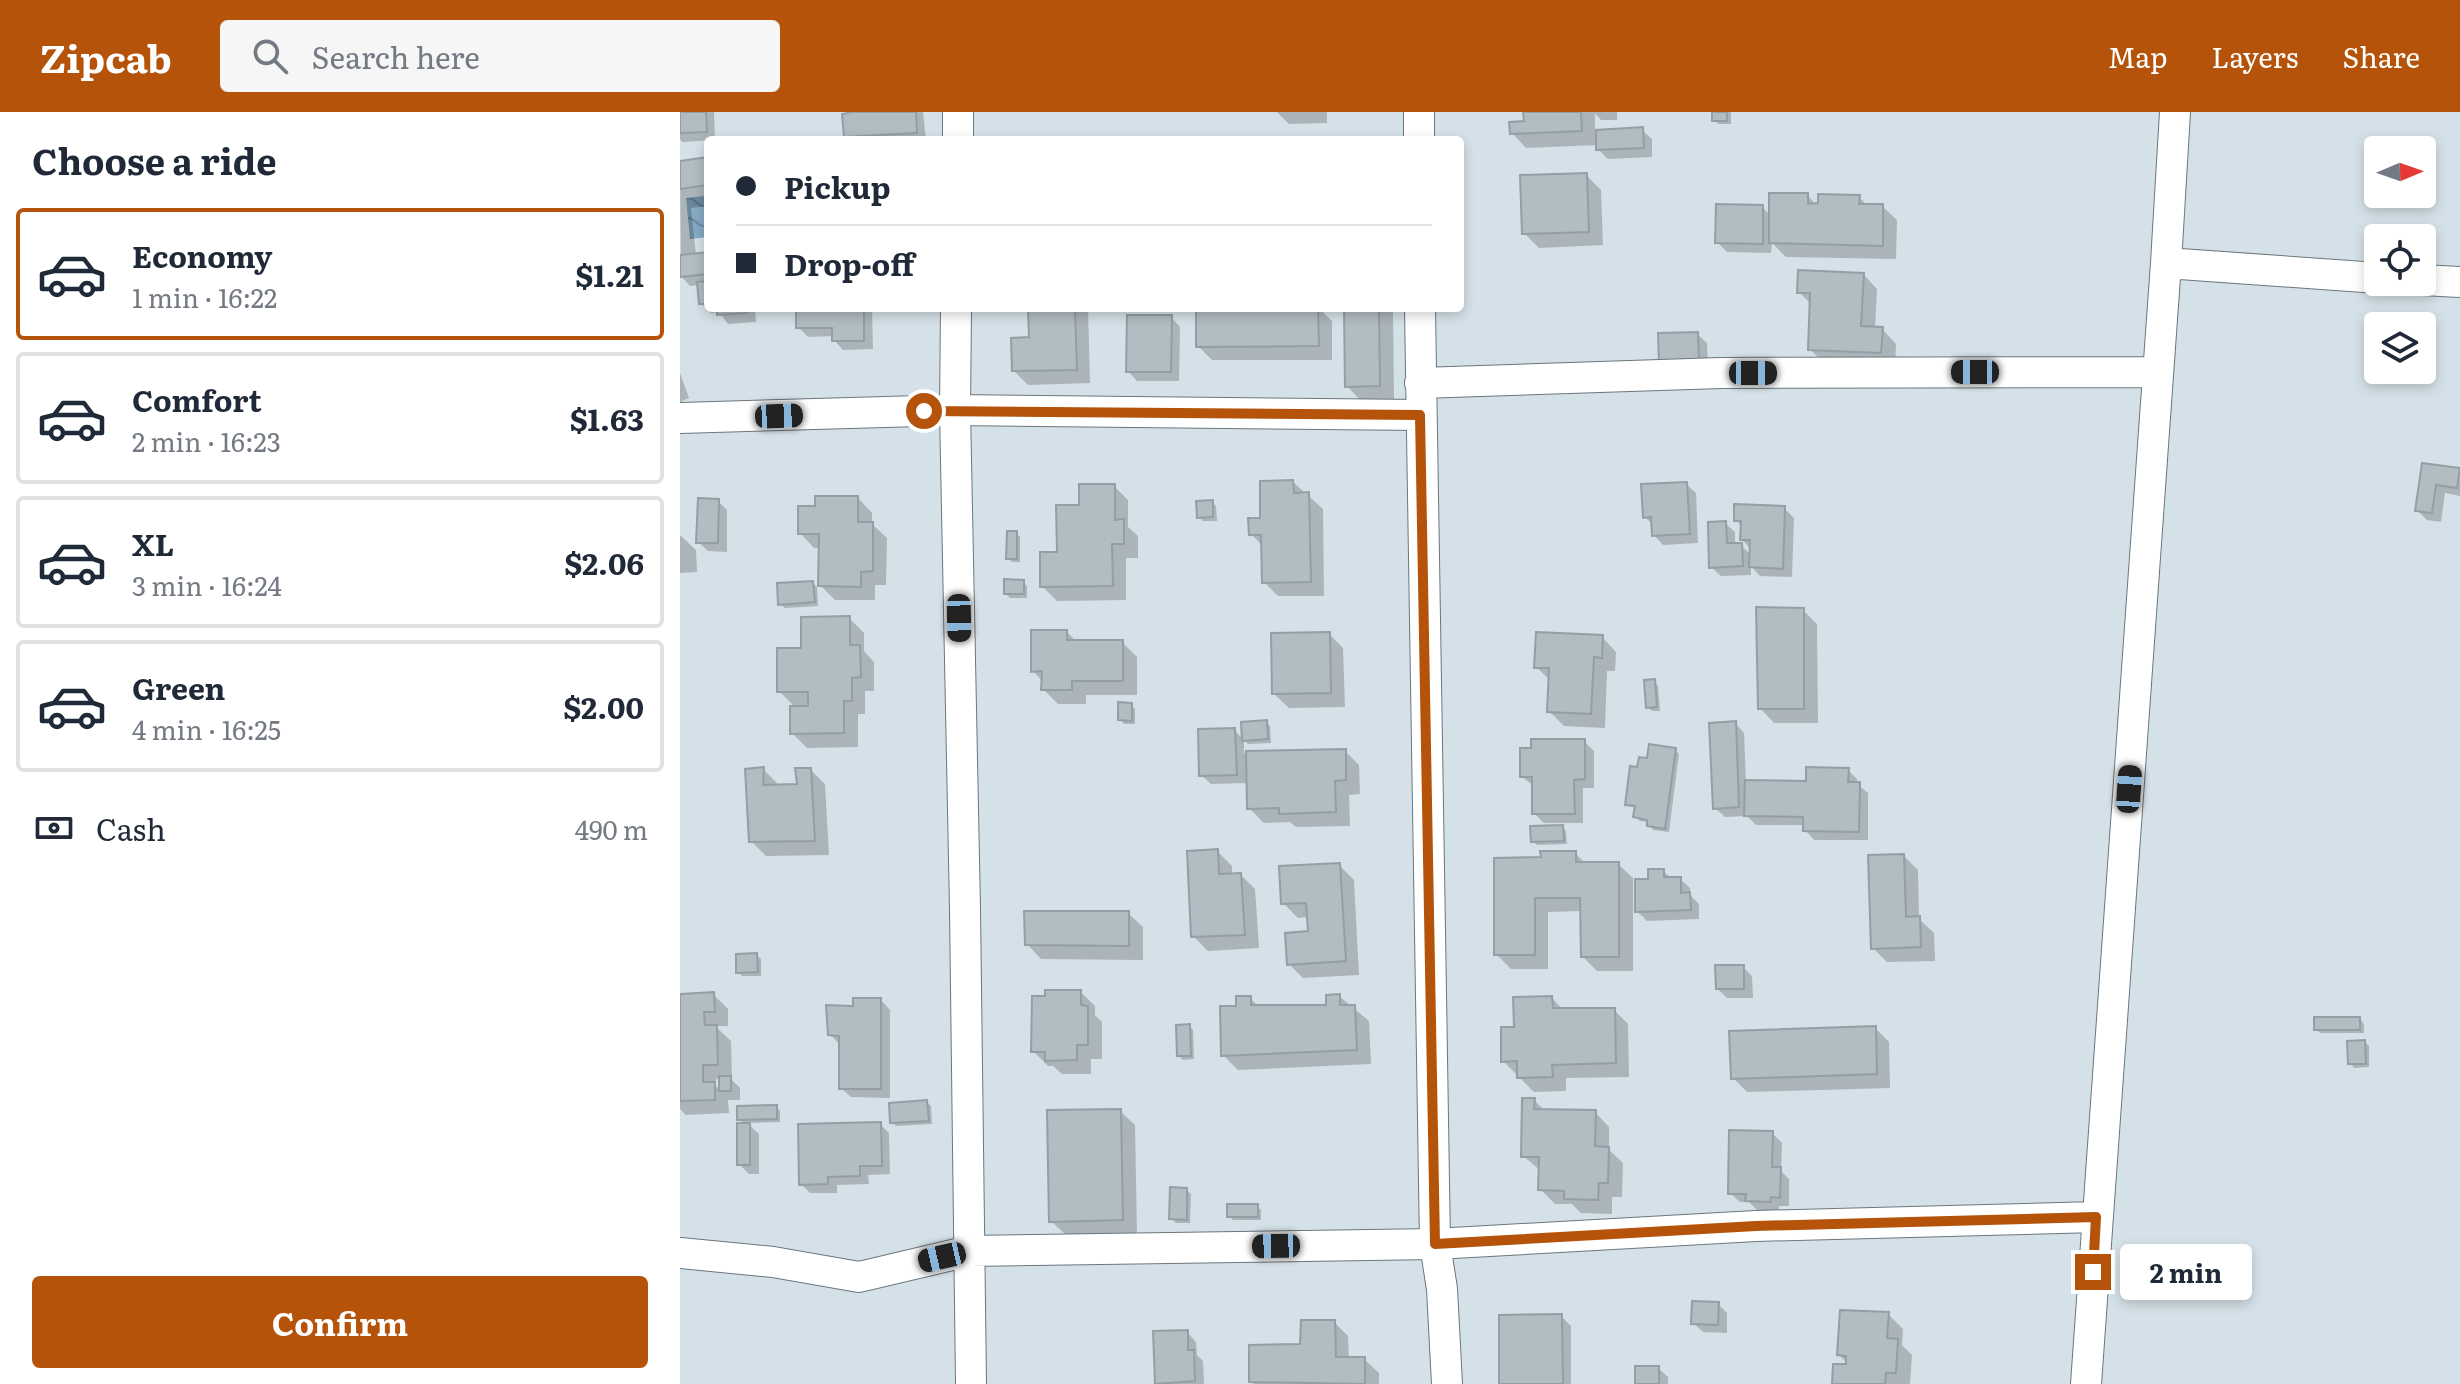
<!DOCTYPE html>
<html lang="en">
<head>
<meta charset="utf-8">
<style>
	:root { --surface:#fff; --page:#f6f6f7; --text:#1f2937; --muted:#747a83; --line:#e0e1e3; --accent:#b45309 }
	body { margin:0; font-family:Literata,serif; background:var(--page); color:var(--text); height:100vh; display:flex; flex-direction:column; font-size:30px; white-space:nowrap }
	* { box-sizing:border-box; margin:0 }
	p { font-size:26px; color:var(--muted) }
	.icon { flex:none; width:44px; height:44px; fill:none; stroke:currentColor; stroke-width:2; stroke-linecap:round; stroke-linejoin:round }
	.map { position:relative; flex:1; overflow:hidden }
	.details { display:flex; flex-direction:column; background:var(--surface); width:680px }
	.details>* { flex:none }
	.hud { position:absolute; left:24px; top:24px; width:760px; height:176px; border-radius:8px; box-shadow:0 4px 12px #0003; display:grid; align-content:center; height:176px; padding:0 32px; background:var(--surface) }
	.needle { width:52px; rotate:88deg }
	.tools { position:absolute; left:1684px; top:24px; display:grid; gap:16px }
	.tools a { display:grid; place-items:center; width:72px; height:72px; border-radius:8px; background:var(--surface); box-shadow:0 4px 12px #0003; font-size:40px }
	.end { position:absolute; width:36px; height:36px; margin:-18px; border:10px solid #b45309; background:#fff; box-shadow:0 0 0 4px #fff }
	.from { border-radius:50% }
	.bubble { position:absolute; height:56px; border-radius:8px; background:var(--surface); box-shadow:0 4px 12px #0003; font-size:26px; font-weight:700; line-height:56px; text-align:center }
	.car { position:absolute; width:24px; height:48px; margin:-24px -12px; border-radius:10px; box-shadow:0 0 6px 2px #0007; background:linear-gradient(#222 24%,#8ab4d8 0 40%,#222 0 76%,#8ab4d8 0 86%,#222 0) }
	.hud b { display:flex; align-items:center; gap:28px; height:76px; font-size:30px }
	.hud b+b { border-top:2px solid var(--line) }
	.hud i { width:20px; height:20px; background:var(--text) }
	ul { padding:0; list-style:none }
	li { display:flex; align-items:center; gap:24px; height:132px; margin:0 16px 12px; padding:0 16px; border:4px solid var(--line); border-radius:8px }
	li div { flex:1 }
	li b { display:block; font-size:30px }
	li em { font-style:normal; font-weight:700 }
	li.active { border-color:var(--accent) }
	li>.icon { width:72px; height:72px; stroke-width:1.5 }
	h2 { padding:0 32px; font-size:36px; line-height:96px }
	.pay { display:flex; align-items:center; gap:20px; height:88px; padding:0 32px; font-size:30px }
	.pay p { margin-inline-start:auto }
	.primary-button { display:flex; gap:16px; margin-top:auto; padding:16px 32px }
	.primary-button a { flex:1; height:92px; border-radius:8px; background:var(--accent); color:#fff; font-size:32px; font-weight:700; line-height:92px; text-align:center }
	header { display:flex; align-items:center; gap:48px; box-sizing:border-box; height:112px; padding:0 40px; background:var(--accent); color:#fff }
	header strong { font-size:38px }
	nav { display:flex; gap:44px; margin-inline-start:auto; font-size:28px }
	.search { width:560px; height:72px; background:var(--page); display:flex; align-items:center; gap:20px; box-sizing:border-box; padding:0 28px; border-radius:8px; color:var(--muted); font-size:30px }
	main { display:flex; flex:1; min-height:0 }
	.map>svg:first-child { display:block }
	.water { fill:url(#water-waves) }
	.shadow { fill:#0003; fill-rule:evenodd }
	.building { fill:#b1bcc3; stroke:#939ea5; stroke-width:2 }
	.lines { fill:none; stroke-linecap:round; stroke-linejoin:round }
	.street-casing { stroke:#6c767d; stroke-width:32 }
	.street { stroke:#fff; stroke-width:30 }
	.route { stroke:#b45309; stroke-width:10 }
</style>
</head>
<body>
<header>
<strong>Zipcab</strong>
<div class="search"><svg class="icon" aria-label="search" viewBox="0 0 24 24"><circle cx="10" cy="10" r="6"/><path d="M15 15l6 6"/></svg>Search here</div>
<nav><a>Map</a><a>Layers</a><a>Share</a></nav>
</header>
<main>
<section class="details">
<h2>Choose a ride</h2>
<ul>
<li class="active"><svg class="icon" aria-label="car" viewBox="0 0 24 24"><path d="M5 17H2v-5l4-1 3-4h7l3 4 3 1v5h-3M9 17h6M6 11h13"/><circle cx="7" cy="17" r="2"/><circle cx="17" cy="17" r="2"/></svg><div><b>Economy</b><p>1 min · 16:22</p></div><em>$1.21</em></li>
<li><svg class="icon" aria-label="car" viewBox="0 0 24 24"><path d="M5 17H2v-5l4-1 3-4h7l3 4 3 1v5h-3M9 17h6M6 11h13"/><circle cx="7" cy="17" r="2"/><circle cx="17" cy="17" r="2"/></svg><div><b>Comfort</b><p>2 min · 16:23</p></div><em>$1.63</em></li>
<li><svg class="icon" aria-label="car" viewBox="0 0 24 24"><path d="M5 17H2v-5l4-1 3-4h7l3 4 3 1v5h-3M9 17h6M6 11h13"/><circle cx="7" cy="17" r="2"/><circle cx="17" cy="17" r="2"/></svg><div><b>XL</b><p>3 min · 16:24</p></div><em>$2.06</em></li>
<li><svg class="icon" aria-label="car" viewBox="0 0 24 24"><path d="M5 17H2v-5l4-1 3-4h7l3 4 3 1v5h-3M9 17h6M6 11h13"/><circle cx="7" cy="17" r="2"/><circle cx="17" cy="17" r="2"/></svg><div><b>Green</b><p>4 min · 16:25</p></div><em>$2.00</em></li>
</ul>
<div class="pay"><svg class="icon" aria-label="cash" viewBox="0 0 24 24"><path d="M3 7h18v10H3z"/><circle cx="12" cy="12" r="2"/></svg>Cash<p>490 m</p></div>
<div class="primary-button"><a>Confirm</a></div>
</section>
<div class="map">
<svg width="1780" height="1272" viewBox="0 0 1780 1272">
	<defs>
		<pattern id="water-waves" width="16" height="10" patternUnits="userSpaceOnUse" patternTransform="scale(2)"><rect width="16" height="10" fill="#85aac3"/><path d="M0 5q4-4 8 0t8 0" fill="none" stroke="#6d8b9f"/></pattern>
	</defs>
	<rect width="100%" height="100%" fill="#d5e1e8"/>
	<!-- water -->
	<path class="water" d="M25,84L28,125L10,127L6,86Z"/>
	<!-- shadow -->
	<path class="shadow" d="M0,0H34L35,28L2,30L0,27Z
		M174,0H243L246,28H169L165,24Z
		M597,0H647V11L609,12Z
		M845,0H937V8H921L915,1V20L962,18L972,27V45L928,47L918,37V33L846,36L832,21L846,11Z
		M1034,0H1051V12H1038L1034,8Z
		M28,47V94L11,96L16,143L28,142V196H75L76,210L48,212L39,200L31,201L21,191L20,173L10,174L1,164L0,51Z
		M906,63L921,78L923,133L859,136L844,121Z
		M1127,83L1137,93L1179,85L1188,94H1202L1217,108L1216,147L1106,145L1092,131L1091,141L1047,140L1037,130L1082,95L1091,104Z
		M1183,162L1197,177L1195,217H1202L1216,232L1215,255L1144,252L1130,237L1132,193L1119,180Z
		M118,196H192L193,237L163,238L154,228V224L128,225L118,215Z
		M350,196H408L410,271L348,273L334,259L351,227Z
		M517,196H639L652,209V248H532L518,234Z
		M662,196H713L714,288L681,289L667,274L666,200Z
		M491,205L500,215L499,269H457L448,259Z
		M1017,222L1027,231L1028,259L991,260Z
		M0,261L9,286L0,290Z
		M1744,353L1780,360V384L1765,381L1761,410L1747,408L1737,398Z
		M613,370L643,397L644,484H598L584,470L583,434L571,422Z
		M1006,372L1016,381L1018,431L983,433L974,423L973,413L965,405Z
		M434,374L448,388V415L458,424V446H446V488L377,489L362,474L401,394Z
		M178,386L192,401V412L207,426L206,473H195V488H155L140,473V436H134L120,421L137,396Z
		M38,389L47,398V440L28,439L18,430Z
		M532,390L536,394L537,409H523L519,405Z
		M1104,396L1114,406L1112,465L1080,464L1071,454V463L1041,464L1031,455L1045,411L1055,420V433H1061L1071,443V437L1062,428V415L1056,408Z
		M336,421L340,425V450H332L328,446Z
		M0,423L16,438L17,460L0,461Z
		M343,470L347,474V486H330L326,482Z
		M132,471L137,475L138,494L105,496L100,492Z
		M1123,498L1137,512L1138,611H1094L1080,596Z
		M169,506L184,521V539L194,550V579H185V602H178V635L127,636L112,621L116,596L99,579L123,538Z
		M387,520L397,530H442L457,545V583H406V592H378L363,577V570L353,559Z
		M649,522L663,536L665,595L609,596L594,582Z
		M922,525L936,540L935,559H927L925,616L884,614L869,599L871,569L856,555Z
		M974,569L978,574L980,599H972L968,595Z
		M451,593L455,597V612H444L440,607Z
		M586,610L590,614L591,631L568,632L564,628V641L665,639L679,653L680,682L669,683L670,714L616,715L610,710L584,711L569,696L568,671L531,672L521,663L554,618L564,628Z
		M1055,611L1064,621L1066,670L1128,671L1168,658L1177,667V672L1188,681V728H1134L1125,718V713H1076L1067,704L1045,705L1035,696Z
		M904,629L914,639V676H903V711H864L854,701V674L842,665Z
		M995,638L999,642L989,720L973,718L969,710L960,709L956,705L957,697L947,692L959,657L969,648Z
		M83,657L97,671V675L119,674L131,658L145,672L149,743L86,744L71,729Z
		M882,715L886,719L887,732L857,733L853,729Z
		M537,739L552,754V763H561L575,777L579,836L528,839L513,824Z
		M895,741L906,752H938L953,766V859H917L903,845L902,799L868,800V857H831L816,842L863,747Z
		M1224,744L1238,758L1239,807L1254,821L1255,849L1207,850L1193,836Z
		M659,753L674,768L679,863L623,866L609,852L630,821L629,805L618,806L603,791Z
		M983,759L992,767H1000L1010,776V783L1019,792V807L967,809L957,799L970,769Z
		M448,801L463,815V848L361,847L347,832Z
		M77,843L81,847V864H62L58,860Z
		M1063,855L1072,864L1073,886H1047L1038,877Z
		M401,880L415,894V903L422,910V947H411V962H382L373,954H368L353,939Z
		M33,882L48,897V914H35L51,929L52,968L60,976V988H48L49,1001L6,1003L0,997V884ZM36,967H41V979L36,974Z
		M659,884L689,909L691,952L558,958L543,943L558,896L570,886L579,895H648Z
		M872,886L883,898H934L948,912L949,965L886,966V979L854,980L823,949Z
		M201,888L210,898V986L171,985L161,976L159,932L150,922L175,896Z
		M1680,907L1684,912V921H1640L1636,917Z
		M509,914L513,918L514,947L503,948L499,944Z
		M1195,916L1209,930L1210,976L1067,980L1053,966Z
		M1685,930L1689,934V955L1674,956L1670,951Z
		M854,988L865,999L915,1000L929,1015V1038L943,1051L942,1085H932V1102L901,1101L892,1092H875L860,1077L861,1059L843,1044Z
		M246,990L251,994L252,1012L216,1014L212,1010Z
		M96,995L100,999V1010L67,1011L79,1022V1062H69L59,1052L65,1013L59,1007Z
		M440,999L455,1013L457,1122L386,1123L371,1109Z
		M200,1012L209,1021L210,1062L188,1063L189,1072L157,1073V1081H130L121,1072Z
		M1092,1021L1102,1031L1101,1059L1109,1067V1094H1099V1099L1077,1098L1069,1090H1060L1050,1081Z
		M506,1078L511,1082L510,1111H496L491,1106Z
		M577,1094L581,1098V1108H553L549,1104Z
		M1038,1192L1047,1201V1221L1023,1220L1013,1211Z
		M1208,1202L1223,1217L1222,1233L1232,1243L1230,1272H1154L1171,1255L1159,1243Z
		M881,1204L891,1214V1272H821Z
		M654,1210L668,1224L669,1247H684L699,1261V1272H574L571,1269Z
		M507,1220L516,1230L517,1243L523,1249L524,1272H477L475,1221Z
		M978,1256L988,1265V1272H958Z"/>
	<!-- building -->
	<path class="building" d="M0,0H26L27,20L0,21Z
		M172,0H236L237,21L164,25L162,2Z
		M843,0H901L902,19L830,22L829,10L844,9Z
		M1032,0H1047V9H1032Z
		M963,15L964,36L916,38V18Z
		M28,45V73L0,77V49Z
		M907,61L909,120L842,122L840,63Z
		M1089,81H1128V92L1138,91V82L1180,83L1179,92H1203V134L1089,131Z
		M1036,92L1083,93V132L1035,131Z
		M28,140V162L0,165V143Z
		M1118,158L1184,161L1181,214L1203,215L1201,241L1128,238L1130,181H1117Z
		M28,169V192H19L17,170Z
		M37,196H67V201L37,203Z
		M116,196H184V229H152V216H116Z
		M348,196H395L397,258L332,259L331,226L349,225Z
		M516,196H638L639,234L516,235Z
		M664,196H699L700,274L665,275Z
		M447,203H492L491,260H446Z
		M1018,220L1019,250L979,252L978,221Z
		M1742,351L1780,356L1777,376L1756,373L1752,401L1735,399Z
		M613,368L614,381L629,380L631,470L582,471L581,423H569L568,406H580V369Z
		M1007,370L1010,422L972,424L971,405L963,406L961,372Z
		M399,372H435V408L444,407V432H432L433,474L360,475V440H377L376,393H399Z
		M135,384H178V410H193V459L181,460V475L138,474L139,422H118V394H135Z
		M18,386L39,387L38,431H16Z
		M533,388V405L517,406L516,389Z
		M1054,392L1105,394L1103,457L1069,455L1070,428H1060L1061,409H1054Z
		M1046,409L1047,431H1062L1063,454L1029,456L1028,410Z
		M327,419H337V447H326Z
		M324,467L344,468V482H324Z
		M133,469L135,490L98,493L97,471Z
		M1076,495L1124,496V597H1078Z
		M170,504V533H180L181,565L172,566V589H164V621L110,622V594H128V580H97V536H121V505Z
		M351,518H387V528H443V569H392V578H361L362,559L351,560Z
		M650,520L651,581L592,582L591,521Z
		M856,520L923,523L922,546L914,545L911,602L867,600L869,556H854Z
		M975,567L977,595L966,596L964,568Z
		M438,590L452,591V609L438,608Z
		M587,608L588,627L562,629L561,610Z
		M1056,609L1059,695L1033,697L1029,611Z
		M555,616L557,663L519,664L518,617Z
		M851,627H905V667L894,668L895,702H852V665H840V636H851Z
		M969,632L996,636L985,717L967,714V708L953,705L955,694L945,693L950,654L957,655L959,645L967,646Z
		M666,637V668L655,669L656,700L599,702V696L567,697L566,639Z
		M84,655L83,673L117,672L115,656H131L135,729L69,730L65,657Z
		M1126,655L1169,656L1168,670H1180L1179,720L1123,719V705L1064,704L1065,668L1126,669Z
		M883,713L884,729L851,730L850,714Z
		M538,737L539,762L561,761L565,823L511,825L507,739Z
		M860,739H896V750H939V845H901L900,786H855V843H814V746L861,745Z
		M1224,742L1226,805L1240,804L1241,835L1191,837L1188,743Z
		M660,751L666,849L607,853L605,821L628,819L626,791L601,792L599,754Z
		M968,757H984V765H1001V781L1010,780L1011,798L955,800V767H968Z
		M344,799H449V834L345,833Z
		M77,841L78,860L56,861V842Z
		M1035,853H1064V877H1036Z
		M365,878H401V893L408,894V933H397V948L365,949V940H351L352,884H365Z
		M34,880L35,900H24L25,913H37L38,953H23V970H35V988L0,989V882Z
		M660,882V893H675L677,938L541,944L540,894H556V884H571V893H646V883Z
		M872,884L873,896H935L936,951L872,953L873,965L837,966V949L821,950V915H834L833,885Z
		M173,886H201V977H159V924L148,923L146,893L173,894Z
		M1634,905H1680V918H1634Z
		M510,912L511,944H497L496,913Z
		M1196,914L1197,962L1051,967L1049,919Z
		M1685,928L1686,952H1668L1667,929Z
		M39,964H51V979H39Z
		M842,986H855L854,997L916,998L915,1034L929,1035L928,1071H919L918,1088L884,1087V1079L858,1078L859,1045H841Z
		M247,988L249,1009L210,1011L209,991Z
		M97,993V1007L57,1008V994Z
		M441,997L443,1108L369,1110L367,998Z
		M201,1010L202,1054H180V1064L148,1065V1072L119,1073L118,1012Z
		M57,1011H70V1053H57Z
		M1049,1018L1093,1019L1092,1055H1101L1100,1086L1091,1085L1090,1090L1065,1089L1066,1082H1048Z
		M490,1075L507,1076V1108L489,1107Z
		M547,1092H578V1105H547Z
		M1012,1189L1039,1190L1038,1213L1011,1212Z
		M1160,1198L1209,1200L1207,1226L1218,1227L1216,1261H1206L1205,1272H1152L1153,1252H1166V1244L1157,1243Z
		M882,1202L883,1272H819V1203Z
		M621,1208H655L656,1245H685V1272L569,1270V1233L620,1232Z
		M508,1218V1238H514L515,1269L475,1272L473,1219Z
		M955,1254H979V1272H955Z"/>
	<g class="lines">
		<defs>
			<path id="street" d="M739,0V28
				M278,28V0
				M1486,151L1698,166
				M1742,168L1780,170
				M276,196L275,298L285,797L291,1272
				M740,196L755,1132L762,1177L767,1272
				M740,271L1041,261L1478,260
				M0,306L275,298L740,303
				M0,1141L93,1150L179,1165L289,1139L755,1132L1076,1114L1416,1105
				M1406,1272L1486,151L1495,0"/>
		</defs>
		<!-- street casing -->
		<use href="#street" class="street-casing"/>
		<!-- street -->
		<use href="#street" class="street"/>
	</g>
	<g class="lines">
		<!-- route -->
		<path class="route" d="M244,299L740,303L755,1132L1076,1114L1416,1105L1413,1160"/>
	</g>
</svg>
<div class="tools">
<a><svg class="needle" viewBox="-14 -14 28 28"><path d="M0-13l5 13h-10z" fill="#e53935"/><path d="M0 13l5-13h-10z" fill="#747a83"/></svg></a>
<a><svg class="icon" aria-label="locate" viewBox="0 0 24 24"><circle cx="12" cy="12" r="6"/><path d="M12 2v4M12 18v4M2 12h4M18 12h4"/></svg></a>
<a><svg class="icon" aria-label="layers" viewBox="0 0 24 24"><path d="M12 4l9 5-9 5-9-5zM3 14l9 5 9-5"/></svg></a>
</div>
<i class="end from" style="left:244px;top:299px"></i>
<i class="end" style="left:1413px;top:1160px"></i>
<div class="bubble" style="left:1440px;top:1132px;width:132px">2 min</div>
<i class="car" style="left:1295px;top:260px;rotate:270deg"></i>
<i class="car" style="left:1073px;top:261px;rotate:90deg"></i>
<i class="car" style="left:99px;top:304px;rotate:88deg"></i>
<i class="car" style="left:279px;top:506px;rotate:179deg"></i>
<i class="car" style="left:1449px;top:677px;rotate:4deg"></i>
<i class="car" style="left:596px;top:1134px;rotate:269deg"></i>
<i class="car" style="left:262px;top:1145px;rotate:257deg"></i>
<div class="hud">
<b><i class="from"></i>Pickup</b>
<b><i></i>Drop-off</b>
</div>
</div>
</main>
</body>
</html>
